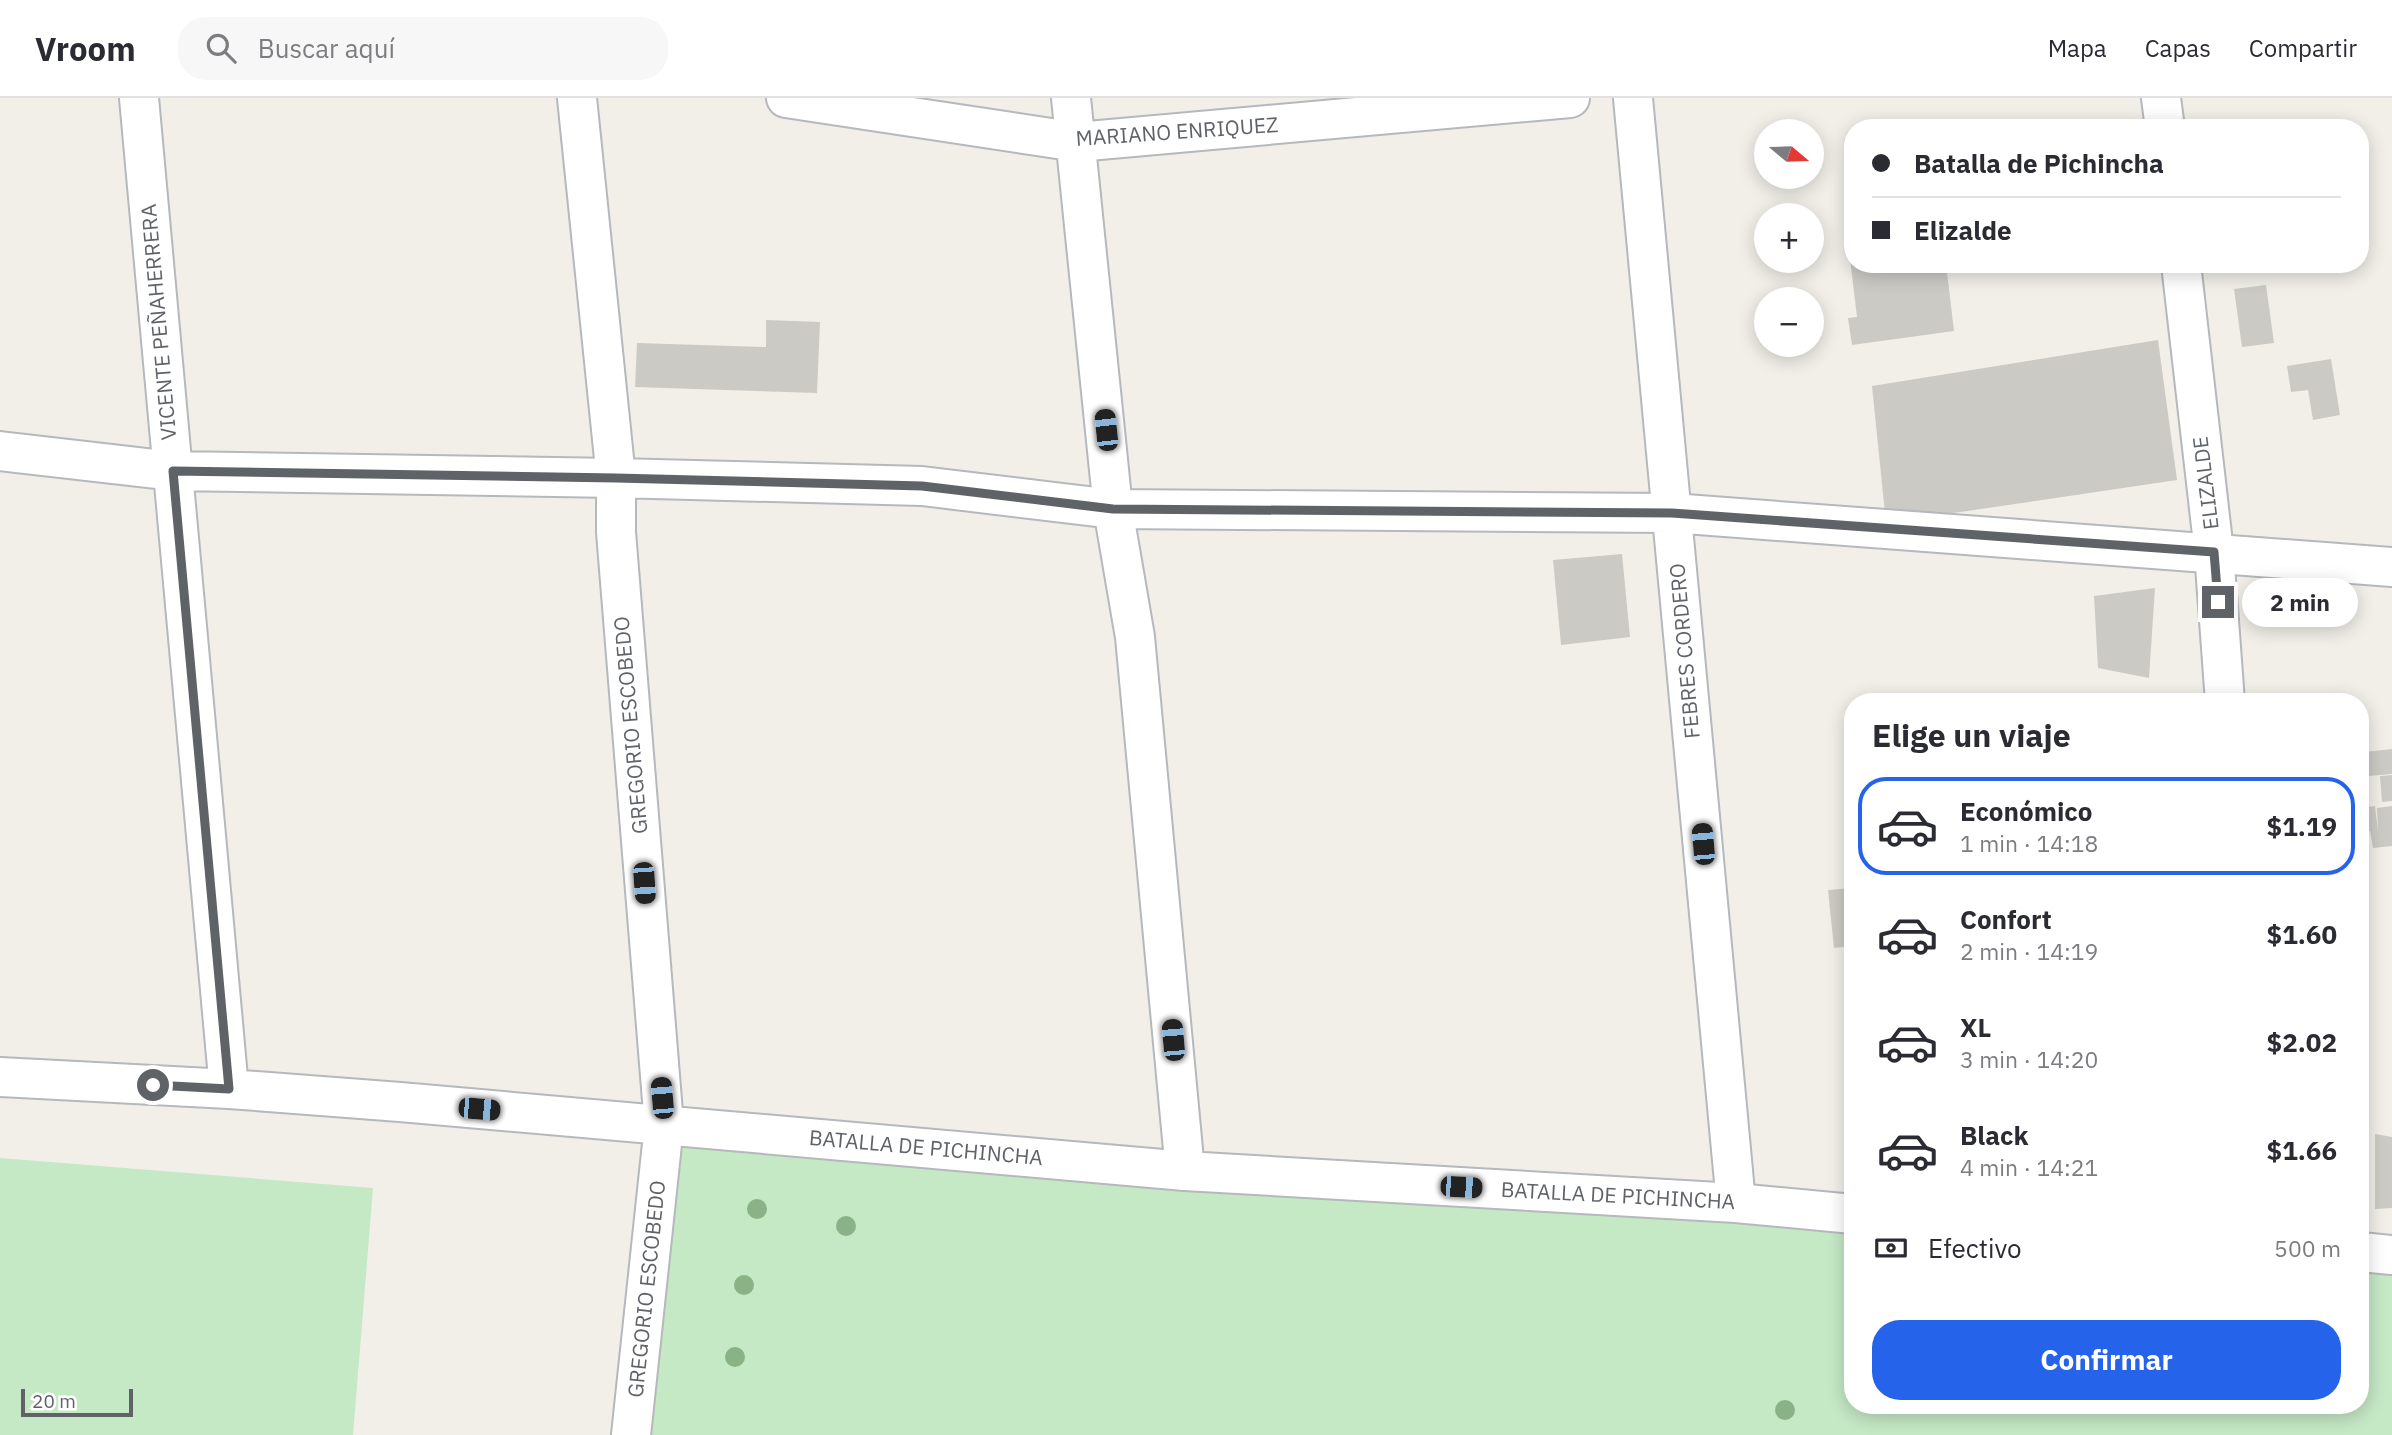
<!DOCTYPE html>
<html lang="es">
<head>
<meta charset="utf-8">
<style>
	:root { --surface:#fff; --page:#f7f7f7; --text:#2b2b33; --muted:#7c7c81; --line:#e1e1e2; --accent:#2563eb }
	body { margin:0; font-family:"IBM Plex Sans",sans-serif; background:var(--page); color:var(--text); height:100vh; display:flex; flex-direction:column; font-size:26px; white-space:nowrap }
	* { box-sizing:border-box; margin:0 }
	p { font-size:23px; color:var(--muted) }
	.icon { flex:none; width:38px; height:38px; fill:none; stroke:currentColor; stroke-width:2; stroke-linecap:round; stroke-linejoin:round }
	.map { position:relative; flex:1; overflow:hidden }
	.panel { position:absolute; left:1844px; top:595px; width:525px; height:721px; display:flex; flex-direction:column; background:var(--surface); border-radius:28px; box-shadow:0 4px 18px #0003 }
	.panel>* { flex:none }
	.guide { position:absolute; left:1844px; top:21px; width:525px; height:154px; border-radius:28px; box-shadow:0 4px 18px #0003; display:grid; align-content:center; height:154px; padding:0 28px; background:var(--surface) }
	.needle { width:46px; rotate:109deg }
	.tools { position:absolute; left:1754px; top:21px; display:grid; gap:14px }
	.tools a { display:grid; place-items:center; width:70px; height:70px; border-radius:50%; background:var(--surface); box-shadow:0 4px 18px #0003; font-size:35px }
	.scale { position:absolute; left:21px; bottom:18px; width:112px; box-sizing:border-box; padding-left:7px; border:4px solid #5f6368; border-top:0; font-size:19px; line-height:24px; white-space:nowrap; color:#5f6368; -webkit-text-stroke:5px #fff; paint-order:stroke }
	.end { position:absolute; width:32px; height:32px; margin:-16px; border:9px solid #5f6368; background:#fff; box-shadow:0 0 0 4px #fff }
	.from { border-radius:50% }
	.bubble { position:absolute; height:49px; border-radius:24px; background:var(--surface); box-shadow:0 4px 18px #0003; font-size:23px; font-weight:800; line-height:49px; text-align:center }
	.car { position:absolute; width:21px; height:42px; margin:-21px -10px; border-radius:9px; box-shadow:0 0 5px 2px #0007; background:linear-gradient(#222 24%,#8ab4d8 0 40%,#222 0 76%,#8ab4d8 0 86%,#222 0) }
	.guide b { display:flex; align-items:center; gap:24px; height:66px; font-size:26px }
	.guide b+b { border-top:2px solid var(--line) }
	.guide i { width:18px; height:18px; background:var(--text) }
	ul { padding:0; list-style:none }
	li { display:flex; align-items:center; gap:21px; height:98px; margin:0 14px 10px; padding:0 14px; border:4px solid transparent; border-radius:28px }
	li div { flex:1 }
	li b { display:block; font-size:26px }
	li em { font-style:normal; font-weight:800 }
	li.active { border-color:var(--accent) }
	li>.icon { width:63px; height:63px; stroke-width:1.5 }
	h2 { padding:0 28px; font-size:32px; line-height:84px }
	.pay { display:flex; align-items:center; gap:18px; height:77px; padding:0 28px; font-size:26px }
	.pay p { margin-inline-start:auto }
	.cta { display:flex; gap:14px; margin-top:auto; padding:14px 28px }
	.cta a { flex:1; height:80px; border-radius:28px; background:var(--accent); color:#fff; font-size:28px; font-weight:800; line-height:80px; text-align:center }
	header { display:flex; align-items:center; gap:42px; box-sizing:border-box; height:98px; padding:0 35px; background:var(--surface); border-bottom:2px solid var(--line) }
	header strong { font-size:33px }
	nav { display:flex; gap:38px; margin-inline-start:auto; font-size:24px }
	.search { width:490px; height:63px; background:var(--page); display:flex; align-items:center; gap:18px; box-sizing:border-box; padding:0 24px; border-radius:28px; color:var(--muted); font-size:26px }
	.map>svg:first-child { display:block }
	.green { fill:#c5e8c5 }
	.building { fill:#cccac5 }
	.lines { fill:none; stroke-linecap:round; stroke-linejoin:round }
	.minor-casing { stroke:#b5b8bc; stroke-width:42 }
	.minor { stroke:#fff; stroke-width:38 }
	.tree { fill:#89b387 }
	.route { stroke:#5f6368; stroke-width:9 }
	.labels { text-anchor:middle; stroke-width:5; stroke-linejoin:round; paint-order:stroke }
	.street-label { font-size:21px; fill:#5f6368; stroke:#fff }
</style>
</head>
<body>
<header>
<strong>Vroom</strong>
<div class="search"><svg class="icon" aria-label="search" viewBox="0 0 24 24"><circle cx="10" cy="10" r="6"/><path d="M15 15l6 6"/></svg>Buscar aquí</div>
<nav><a>Mapa</a><a>Capas</a><a>Compartir</a></nav>
</header>
<div class="map">
<svg width="2392" height="1337" viewBox="0 0 2392 1337">
	<rect width="100%" height="100%" fill="#f1efe8"/>
	<!-- green -->
	<path class="green" d="M668,1024L1853,1115V1307H2361V1159L2392,1162V1337H629Z
		M0,1060L373,1090L353,1337H0Z"/>
	<!-- building -->
	<path class="building" d="M1853,135V166H1946L1954,233L1852,247L1848,220L1857,219L1847,136Z
		M2266,187L2274,245L2242,249L2234,191Z
		M766,222L820,224L817,295L635,289L637,245L766,249Z
		M2158,242L2177,382L1886,425L1872,288Z
		M2331,261L2340,317L2313,322L2308,292L2291,294L2287,268Z
		M1622,456L1630,539L1561,547L1553,462Z
		M2155,490L2149,580L2098,570L2094,498Z
		M2392,651V676L2368,678L2365,654Z
		M2392,677V703L2382,704L2380,678Z
		M2375,708L2378,733L2377,710L2392,708V748L2373,750L2370,733L2361,734V710Z
		M1853,790V848L1834,850L1828,792Z
		M2361,1022H2365L2368,1110H2361Z
		M2375,1036L2392,1039V1110L2375,1111Z"/>
	<g class="lines">
		<defs>
			<path id="minor" d="M139,0L229,991
				M577,0L616,380V434L664,1027L631,1337
				M786,0L1077,44L1570,0
				M1071,0L1113,411L1135,539L1185,1073
				M1633,0L1736,1105
				M2161,0L2165,30
				M2181,166L2214,454L2225,604
				M0,353L173,373L616,380L922,388L1113,411L1672,415L2392,469
				M0,979L229,991L400,1004L1185,1073L1736,1105L1853,1116
				M2361,1154L2392,1157"/>
		</defs>
		<!-- minor casing -->
		<use href="#minor" class="minor-casing"/>
		<!-- minor -->
		<use href="#minor" class="minor"/>
	</g>
	<!-- trees -->
	<g class="tree">
		<circle cx="757" cy="1111" r="10"/>
		<circle cx="846" cy="1128" r="10"/>
		<circle cx="744" cy="1187" r="10"/>
		<circle cx="735" cy="1259" r="10"/>
		<circle cx="1785" cy="1312" r="10"/>
	</g>
	<g class="lines">
		<!-- route -->
		<path class="route" d="M153,987L229,991L173,373L616,380L922,388L1113,411L1672,415L2214,454L2218,504"/>
	</g>
	<g class="labels">
		<!-- street labels -->
		<g class="street-label">
			<text transform="translate(1177 34) rotate(-4)" y="7">MARIANO ENRIQUEZ</text>
			<text transform="translate(159 224) rotate(-95)" y="7">VICENTE PEÑAHERRERA</text>
			<text transform="translate(2206 385) rotate(-97)" y="7">ELIZALDE</text>
			<text transform="translate(1685 553) rotate(-95)" y="7">FEBRES CORDERO</text>
			<text transform="translate(631 627) rotate(-95)" y="7">GREGORIO ESCOBEDO</text>
			<text transform="translate(926 1050) rotate(5)" y="7">BATALLA DE PICHINCHA</text>
			<text transform="translate(1618 1098) rotate(3)" y="7">BATALLA DE PICHINCHA</text>
			<text transform="translate(647 1191) rotate(-84)" y="7">GREGORIO ESCOBEDO</text>
		</g>
	</g>
</svg>
<div class="tools">
<a><svg class="needle" viewBox="-14 -14 28 28"><path d="M0-13l5 13h-10z" fill="#e53935"/><path d="M0 13l5-13h-10z" fill="#7c7c81"/></svg></a>
<a>+</a>
<a>−</a>
</div>
<div class="scale">20 m</div>
<i class="end from" style="left:153px;top:987px"></i>
<i class="end" style="left:2218px;top:504px"></i>
<div class="bubble" style="left:2242px;top:480px;width:116px">2 min</div>
<i class="car" style="left:1106px;top:332px;rotate:354deg"></i>
<i class="car" style="left:1703px;top:746px;rotate:355deg"></i>
<i class="car" style="left:644px;top:785px;rotate:176deg"></i>
<i class="car" style="left:1173px;top:942px;rotate:355deg"></i>
<i class="car" style="left:662px;top:1000px;rotate:355deg"></i>
<i class="car" style="left:479px;top:1011px;rotate:95deg"></i>
<i class="car" style="left:1461px;top:1089px;rotate:93deg"></i>
<div class="guide">
<b><i class="from"></i>Batalla de Pichincha</b>
<b><i></i>Elizalde</b>
</div>
<section class="panel">
<h2>Elige un viaje</h2>
<ul>
<li class="active"><svg class="icon" aria-label="car" viewBox="0 0 24 24"><path d="M5 17H2v-5l4-1 3-4h7l3 4 3 1v5h-3M9 17h6M6 11h13"/><circle cx="7" cy="17" r="2"/><circle cx="17" cy="17" r="2"/></svg><div><b>Económico</b><p>1 min · 14:18</p></div><em>$1.19</em></li>
<li><svg class="icon" aria-label="car" viewBox="0 0 24 24"><path d="M5 17H2v-5l4-1 3-4h7l3 4 3 1v5h-3M9 17h6M6 11h13"/><circle cx="7" cy="17" r="2"/><circle cx="17" cy="17" r="2"/></svg><div><b>Confort</b><p>2 min · 14:19</p></div><em>$1.60</em></li>
<li><svg class="icon" aria-label="car" viewBox="0 0 24 24"><path d="M5 17H2v-5l4-1 3-4h7l3 4 3 1v5h-3M9 17h6M6 11h13"/><circle cx="7" cy="17" r="2"/><circle cx="17" cy="17" r="2"/></svg><div><b>XL</b><p>3 min · 14:20</p></div><em>$2.02</em></li>
<li><svg class="icon" aria-label="car" viewBox="0 0 24 24"><path d="M5 17H2v-5l4-1 3-4h7l3 4 3 1v5h-3M9 17h6M6 11h13"/><circle cx="7" cy="17" r="2"/><circle cx="17" cy="17" r="2"/></svg><div><b>Black</b><p>4 min · 14:21</p></div><em>$1.66</em></li>
</ul>
<div class="pay"><svg class="icon" aria-label="cash" viewBox="0 0 24 24"><path d="M3 7h18v10H3z"/><circle cx="12" cy="12" r="2"/></svg>Efectivo<p>500 m</p></div>
<div class="cta"><a>Confirmar</a></div>
</section>
</div>
</body>
</html>
